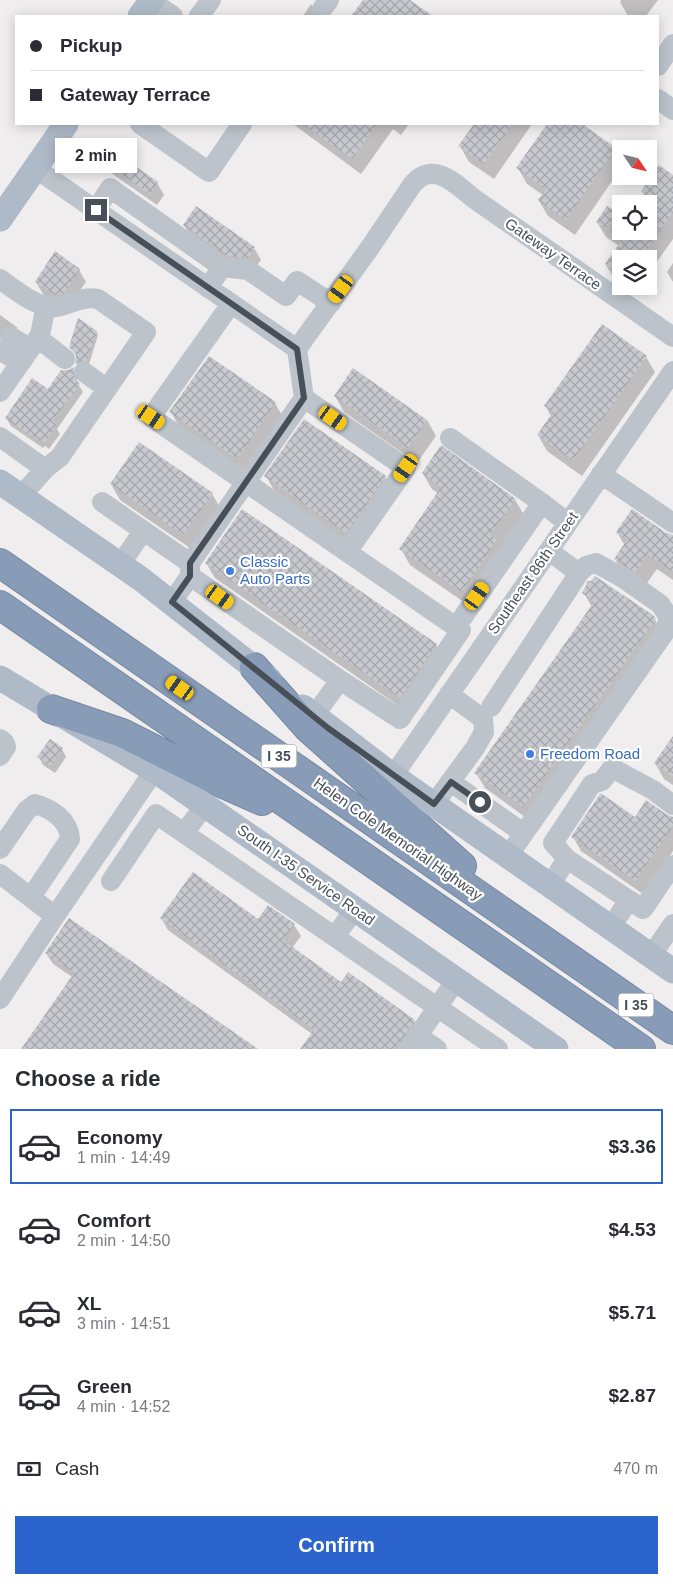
<!DOCTYPE html>
<html lang="en">
<head>
<meta charset="utf-8">
<style>
	:root { --surface:#fff; --page:#f2f2f3; --text:#2b2b33; --muted:#7c7c81; --line:#e1e1e2; --accent:#2a64cc }
	body { margin:0; font-family:Helvetica,sans-serif; background:var(--page); color:var(--text); height:100vh; display:flex; flex-direction:column; font-size:19px; white-space:nowrap }
	* { box-sizing:border-box; margin:0 }
	p { font-size:16px; color:var(--muted) }
	.icon { flex:none; width:28px; height:28px; fill:none; stroke:currentColor; stroke-width:2; stroke-linecap:round; stroke-linejoin:round }
	.map { position:relative; height:1049px; overflow:hidden }
	.side { display:flex; flex-direction:column; background:var(--surface); flex:1 }
	.side>* { flex:none }
	.guide { position:absolute; left:15px; top:15px; width:644px; height:110px; border-radius:0px; box-shadow:0 2px 12px #0003; display:grid; align-content:center; height:110px; padding:0 15px; background:var(--surface) }
	.needle { width:32px; rotate:125deg }
	.buttons { position:absolute; left:612px; top:140px; display:grid; gap:10px }
	.buttons a { display:grid; place-items:center; width:45px; height:45px; border-radius:0px; background:var(--surface); box-shadow:0 2px 12px #0003; font-size:25px }
	.end { position:absolute; width:22px; height:22px; margin:-11px; border:6px solid #474f58; background:#fff; box-shadow:0 0 0 2px #fff }
	.from { border-radius:50% }
	.bubble { position:absolute; height:35px; border-radius:0px; background:var(--surface); box-shadow:0 2px 12px #0003; font-size:16px; font-weight:700; line-height:35px; text-align:center }
	.car { position:absolute; width:15px; height:30px; margin:-15px -8px; border-radius:6px; box-shadow:0 0 4px 1px #0007; background:linear-gradient(#f5c518 24%,#345 0 40%,#f5c518 0 76%,#345 0 86%,#f5c518 0) }
	.guide b { display:flex; align-items:center; gap:18px; height:48px; font-size:19px }
	.guide b+b { border-top:1px solid var(--line) }
	.guide i { width:12px; height:12px; background:var(--text) }
	ul { padding:0; list-style:none }
	li { display:flex; align-items:center; gap:15px; height:75px; margin:0 10px 8px; padding:0 5px; border:2px solid transparent; border-radius:0px }
	li div { flex:1 }
	li b { display:block; font-size:19px }
	li em { font-style:normal; font-weight:700 }
	li.selected { border-color:var(--accent) }
	li>.icon { width:45px; height:45px; stroke-width:1.5 }
	h2 { padding:0 15px; font-size:22px; line-height:60px }
	.pay { display:flex; align-items:center; gap:12px; height:55px; padding:0 15px; font-size:19px }
	.pay p { margin-inline-start:auto }
	.button { display:flex; gap:10px; margin-top:auto; padding:10px 15px }
	.button a { flex:1; height:58px; border-radius:0px; background:var(--accent); color:#fff; font-size:20px; font-weight:700; line-height:58px; text-align:center }
	.map>svg:first-child { display:block }
	.shadow { fill:#0003 }
	.building { fill:url(#building-cross-hatch) }
	.lines { fill:none; stroke-linecap:round; stroke-linejoin:round }
	.highway-casing { stroke:#7487a3; stroke-width:30 }
	.minor { stroke:#bcc3cb; stroke-width:20 }
	.major { stroke:#afbac9; stroke-width:25 }
	.highway { stroke:#899cb7; stroke-width:28 }
	.route { stroke:#474f58; stroke-width:6 }
	.shop-dot { fill:#3f7fe0; stroke:#fff; stroke-width:2 }
	.labels { text-anchor:middle; stroke-width:4.5; stroke-linejoin:round; paint-order:stroke }
	.shield { fill:#fff; stroke:#7e848a; stroke-width:1 }
	.shield-label { font-size:14px; font-weight:bold; fill:#474f58 }
	.street-label { font-size:15px; fill:#474f58; stroke:#fff }
	.shop-label { font-size:15px; fill:#366cbe; stroke:#fff; text-anchor:start }
</style>
</head>
<body>
<div class="map">
<svg width="673" height="1049" viewBox="0 0 673 1049">
	<defs>
		<pattern id="building-cross-hatch" width="8" height="8" patternUnits="userSpaceOnUse" patternTransform="scale(1.25)"><rect width="8" height="8" fill="#c7c9cf"/><path d="M0 0l8 8M0 8l8-8" fill="none" stroke="#a3a6ab"/></pattern>
	</defs>
	<rect width="100%" height="100%" fill="#efeded"/>
	<!-- shadow -->
	<path class="shadow" d="M364,0H408L429,16H353Z
		M621,0H658L646,16H628L620,2Z
		M311,4L318,16H303Z
		M293,124H409L401,135L393,129L361,174Z
		M476,124H532L494,179L469,162L460,146Z
		M549,124H584L588,129L615,148L621,159V168L575,235L548,216L539,201L543,195L527,184L518,168Z
		M102,144L157,183L164,195L157,205L101,166L95,154Z
		M673,176V239L649,273V259H621V284L615,280L606,265L619,246L606,237L597,222L607,208L621,218V231H649V203L642,191Z
		M184,225L254,248L261,260L254,269L235,267L191,236Z
		M673,263V282L667,272Z
		M79,270L86,282L70,304L61,306L43,294L36,282Z
		M0,315L18,328L6,329L1,334L0,342Z
		M96,332L98,335L89,364L78,367L77,364V356Z
		M209,357L275,403L284,419L246,474L180,428L171,412Z
		M646,357L655,372L582,476L547,451L538,435L551,416L546,407Z
		M73,369L77,376V382L83,392L57,429L60,434L49,449L45,446L43,448L11,426L6,418L48,391Z
		M335,396L427,420L436,436L417,463L344,412Z
		M423,474L515,500L524,515L471,607L410,565L401,549L439,494L432,489Z
		M266,476L385,477L394,492L355,548L275,492Z
		M111,484L212,494L221,509L193,550L120,500Z
		M617,532L666,534L673,536V580L657,569L644,587L624,575L615,559L625,546Z
		M206,563L436,645L445,660L409,713L215,578Z
		M584,593L655,620L664,635L532,822L485,788L476,773L592,607Z
		M673,738V785L664,779L655,763Z
		M62,749L66,757L55,773L43,765L39,757Z
		M666,816L673,818V851L643,894L581,851L573,837L635,818Z
		M161,918L294,925L301,936L292,948L342,984L414,1020L420,1032L410,1049H306L312,1034L168,930Z
		M46,953L256,1049H22L72,977L53,964Z"/>
	<!-- building -->
	<path class="building" d="M363,0H410L433,16H351Z
		M303,124H377L352,159Z
		M474,124H513L484,164L458,146Z
		M547,124H582L616,148L566,220L538,200L546,189L516,168Z
		M101,142L158,182L150,194L93,154Z
		M659,165L673,175V212L640,259H621V264L616,272L605,264L622,240L609,231H649V202L651,198L641,191Z
		M196,206L255,247L248,258L227,256L183,225Z
		M607,206L617,213L606,229L596,222Z
		M55,251L80,269L64,293L55,295L35,282Z
		M78,318L97,331L87,361H80L75,364L76,355L69,347Z
		M602,324L647,356L573,461L537,435L553,412L544,406Z
		M209,356L276,402L237,459L169,412Z
		M74,367L73,376L80,384L52,422L56,425L45,442L40,439L39,441L5,418L32,378L48,389L61,370H69Z
		M353,368L427,420L408,448L334,396Z
		M304,419L386,476L346,533L264,476Z
		M139,442L213,493L183,535L110,484Z
		M441,445L516,499L490,535L497,540L462,592L399,549L441,487L422,473Z
		M242,509L437,644L400,698L205,563Z
		M632,509L666,533L673,535V572L647,554L635,572L614,559L627,540L616,532Z
		M595,576L653,615L656,619L523,807L474,773L594,602L582,593L588,581H591Z
		M673,736V777L654,763Z
		M50,739L63,748L50,766L37,757Z
		M600,794H602L635,817L646,800L666,814L673,817V826L635,881L571,837Z
		M193,872L258,919L268,905L295,924L283,940L341,982L348,972L415,1020L396,1049H300L314,1030L160,918Z
		M69,918L258,1049H21L74,973L45,953Z"/>
	<g class="lines">
		<defs>
			<path id="highway" d="M0,563L673,1030
				M0,605L641,1049
				M254,667L308,728L462,866
				M51,709L122,733L219,782L262,801"/>
		</defs>
		<!-- highway casing -->
		<use href="#highway" class="highway-casing"/>
		<!-- minor -->
		<path class="minor" d="M151,1L173,16
			M322,9L329,0
			M199,16L211,0
			M658,66L673,44
			M658,99L673,110
			M140,124L209,172L242,124
			M35,168L297,349
			M96,210L110,188L222,267L208,288
			M222,267L248,270L286,296L297,281L331,303
			M0,279C14,289 38,309 56,307C71,304 82,296 98,299L146,332L60,457L45,469L21,496
			M231,304L151,417C253,487 354,557 456,627L461,630L400,719L340,680L190,576V563L304,398L297,349
			M10,336L30,349
			M38,338L65,359
			M297,349L371,246L412,185C433,160 455,183 473,198L673,337
			M0,350L20,363
			M84,372L107,389
			M0,392L40,335L46,305
			M304,398L406,468L347,552
			M0,437L45,469
			M450,438L542,503L568,523
			M601,474L673,523
			M102,502L190,563
			M549,551L579,573
			M120,565L143,531
			M172,602L190,576
			M456,627L542,503
			M491,707L579,573L586,566L596,563L623,578L660,604L669,617L665,632L508,856
			M314,716L340,680
			M0,739L4,742L6,747L0,756
			M393,776L673,371
			M451,782L523,833
			M434,804L475,748L484,732L483,719L449,694
			M184,833L205,805
			M0,849L27,810L35,804C52,809 69,820 70,839L31,897
			M567,859L553,843L592,784L602,781L612,768L653,790L673,805
			M0,874L55,916
			M111,881L156,814L498,1049
			M550,885L567,859L629,900
			M611,927L629,900L643,909L673,865
			M335,936L355,909
			M651,956L673,924
			M0,999L55,916L154,771
			M418,1036L437,1049
			M409,1049L456,980"/>
		<!-- major -->
		<path class="major" d="M140,16L152,0
			M0,219L66,124
			M0,482L141,579L270,680
			M0,678L160,774L556,1049
			M303,707L393,776L673,971"/>
		<!-- highway -->
		<use href="#highway" class="highway"/>
	</g>
	<g class="lines">
		<!-- route -->
		<path class="route" d="M96,210L297,349L304,398L190,563V576L172,602L328,728L434,804L451,782L480,802"/>
	</g>
	<!-- markers -->
	<g class="shop-dot">
		<circle cx="230" cy="571" r="5"/>
		<circle cx="530" cy="754" r="5"/>
	</g>
	<g class="labels">
		<!-- shield labels -->
		<g class="shield">
			<rect x="261.5" y="744.5" width="35" height="23" rx="4"/>
			<rect x="618.5" y="993.5" width="35" height="23" rx="4"/>
		</g>
		<g class="shield-label">
			<text x="279" y="761">I 35</text>
			<text x="636" y="1010">I 35</text>
		</g>
		<!-- street labels -->
		<g class="street-label">
			<text transform="translate(553 254) rotate(35)" y="5">Gateway Terrace</text>
			<text transform="translate(533 573) rotate(-55)" y="5">Southeast 86th Street</text>
			<text transform="translate(398 839) rotate(35)" y="5">Helen Cole Memorial Highway</text>
			<text transform="translate(306 875) rotate(35)" y="5">South I-35 Service Road</text>
		</g>
		<!-- shop labels -->
		<g class="shop-label">
			<text x="240" y="567">Classic<tspan x="240" dy="17">Auto Parts</tspan></text>
			<text x="540" y="759">Freedom Road</text>
		</g>
	</g>
</svg>
<div class="buttons">
<a><svg class="needle" viewBox="-14 -14 28 28"><path d="M0-13l5 13h-10z" fill="#e53935"/><path d="M0 13l5-13h-10z" fill="#7c7c81"/></svg></a>
<a><svg class="icon" aria-label="locate" viewBox="0 0 24 24"><circle cx="12" cy="12" r="6"/><path d="M12 2v4M12 18v4M2 12h4M18 12h4"/></svg></a>
<a><svg class="icon" aria-label="layers" viewBox="0 0 24 24"><path d="M12 4l9 5-9 5-9-5zM3 14l9 5 9-5"/></svg></a>
</div>
<i class="end from" style="left:480px;top:802px"></i>
<i class="end" style="left:96px;top:210px"></i>
<div class="bubble" style="left:55px;top:138px;width:82px">2 min</div>
<i class="car" style="left:341px;top:289px;rotate:216deg"></i>
<i class="car" style="left:151px;top:417px;rotate:124deg"></i>
<i class="car" style="left:333px;top:418px;rotate:125deg"></i>
<i class="car" style="left:406px;top:468px;rotate:215deg"></i>
<i class="car" style="left:477px;top:596px;rotate:35deg"></i>
<i class="car" style="left:220px;top:597px;rotate:125deg"></i>
<i class="car" style="left:180px;top:688px;rotate:305deg"></i>
<div class="guide">
<b><i class="from"></i>Pickup</b>
<b><i></i>Gateway Terrace</b>
</div>
</div>
<section class="side">
<h2>Choose a ride</h2>
<ul>
<li class="selected"><svg class="icon" aria-label="car" viewBox="0 0 24 24"><path d="M5 17H2v-5l4-1 3-4h7l3 4 3 1v5h-3M9 17h6M6 11h13"/><circle cx="7" cy="17" r="2"/><circle cx="17" cy="17" r="2"/></svg><div><b>Economy</b><p>1 min · 14:49</p></div><em>$3.36</em></li>
<li><svg class="icon" aria-label="car" viewBox="0 0 24 24"><path d="M5 17H2v-5l4-1 3-4h7l3 4 3 1v5h-3M9 17h6M6 11h13"/><circle cx="7" cy="17" r="2"/><circle cx="17" cy="17" r="2"/></svg><div><b>Comfort</b><p>2 min · 14:50</p></div><em>$4.53</em></li>
<li><svg class="icon" aria-label="car" viewBox="0 0 24 24"><path d="M5 17H2v-5l4-1 3-4h7l3 4 3 1v5h-3M9 17h6M6 11h13"/><circle cx="7" cy="17" r="2"/><circle cx="17" cy="17" r="2"/></svg><div><b>XL</b><p>3 min · 14:51</p></div><em>$5.71</em></li>
<li><svg class="icon" aria-label="car" viewBox="0 0 24 24"><path d="M5 17H2v-5l4-1 3-4h7l3 4 3 1v5h-3M9 17h6M6 11h13"/><circle cx="7" cy="17" r="2"/><circle cx="17" cy="17" r="2"/></svg><div><b>Green</b><p>4 min · 14:52</p></div><em>$2.87</em></li>
</ul>
<div class="pay"><svg class="icon" aria-label="cash" viewBox="0 0 24 24"><path d="M3 7h18v10H3z"/><circle cx="12" cy="12" r="2"/></svg>Cash<p>470 m</p></div>
<div class="button"><a>Confirm</a></div>
</section>
</body>
</html>
